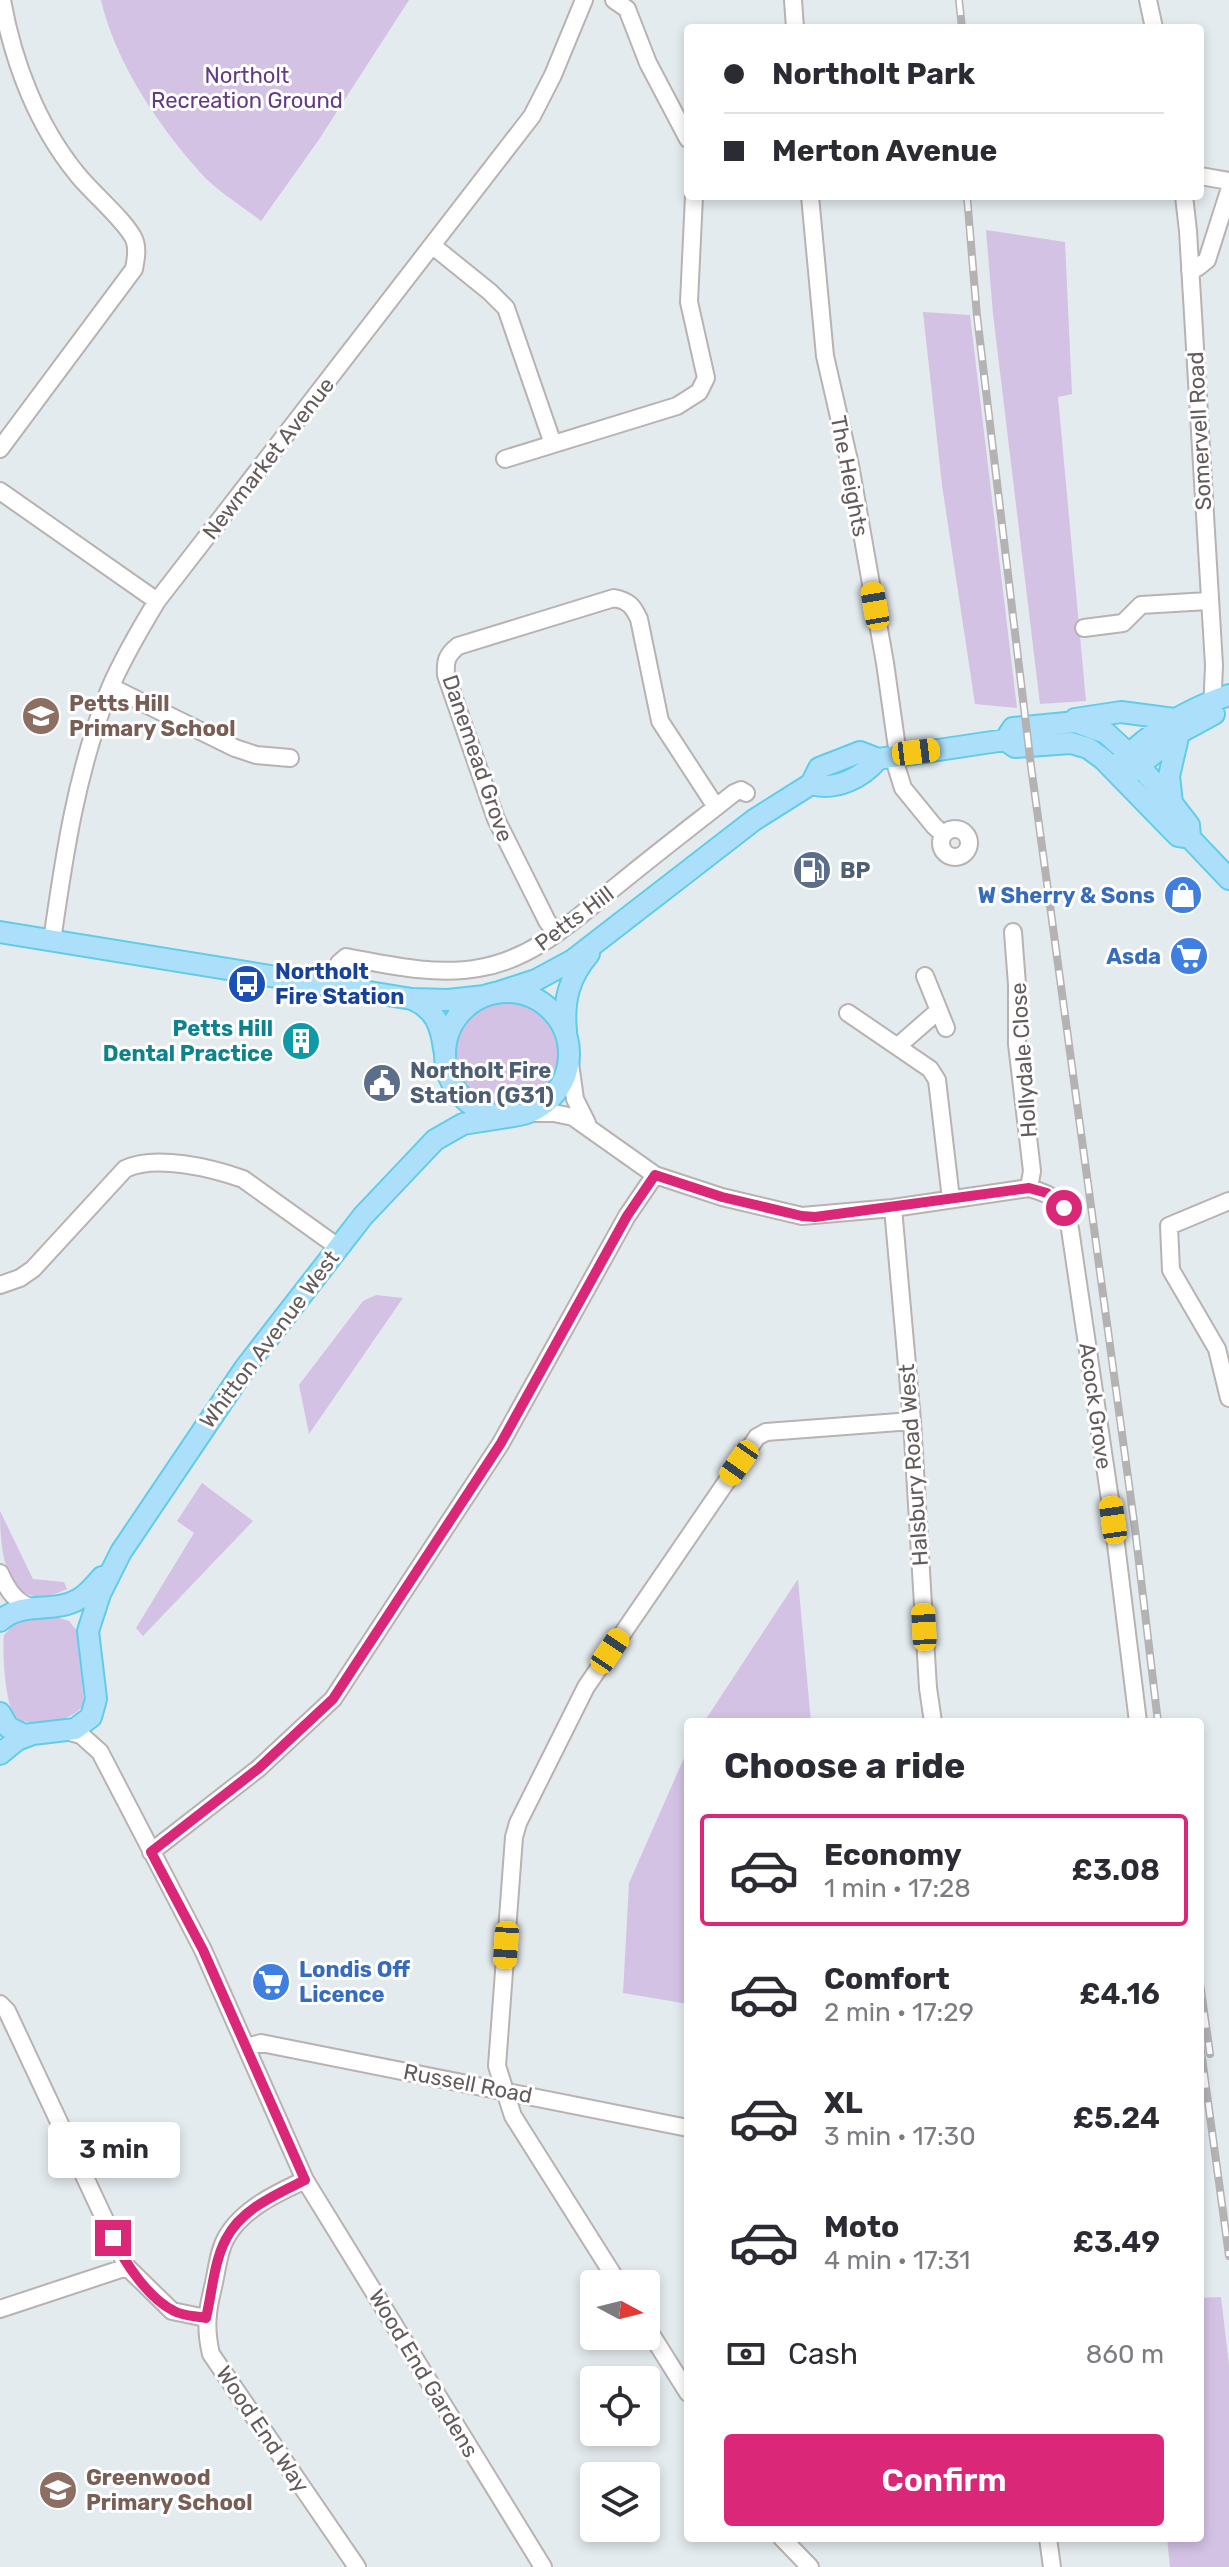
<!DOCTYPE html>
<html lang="en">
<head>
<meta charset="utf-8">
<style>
	:root { --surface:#fff; --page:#f2f2f3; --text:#2b2b33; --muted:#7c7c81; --line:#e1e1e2; --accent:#db2777 }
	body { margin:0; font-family:Rubik,sans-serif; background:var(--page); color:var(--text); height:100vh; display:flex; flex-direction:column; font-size:30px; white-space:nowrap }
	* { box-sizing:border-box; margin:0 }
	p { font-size:26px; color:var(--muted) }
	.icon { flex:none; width:44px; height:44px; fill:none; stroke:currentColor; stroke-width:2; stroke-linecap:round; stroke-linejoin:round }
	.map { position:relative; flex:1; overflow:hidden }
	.drawer { position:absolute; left:684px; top:1718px; width:520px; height:824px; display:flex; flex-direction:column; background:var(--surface); border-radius:8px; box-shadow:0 4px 12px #0003 }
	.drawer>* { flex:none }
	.top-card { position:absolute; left:684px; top:24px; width:520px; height:176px; border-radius:8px; box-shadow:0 4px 12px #0003; display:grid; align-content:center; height:176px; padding:0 40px; background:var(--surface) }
	.needle { width:52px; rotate:97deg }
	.fabs { position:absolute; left:580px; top:2270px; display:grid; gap:16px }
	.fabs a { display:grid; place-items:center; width:80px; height:80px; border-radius:8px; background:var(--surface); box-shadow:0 4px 12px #0003; font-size:40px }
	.end { position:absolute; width:36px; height:36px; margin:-18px; border:10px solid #db2777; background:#fff; box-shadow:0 0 0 4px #fff }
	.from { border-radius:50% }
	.bubble { position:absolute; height:56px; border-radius:8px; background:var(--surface); box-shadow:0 4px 12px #0003; font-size:26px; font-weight:600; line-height:56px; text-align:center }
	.car { position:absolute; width:24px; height:48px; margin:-24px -12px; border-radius:10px; box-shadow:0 0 6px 2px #0007; background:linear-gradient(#f5c518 24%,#345 0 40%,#f5c518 0 76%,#345 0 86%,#f5c518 0) }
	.top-card b { display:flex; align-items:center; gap:28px; height:76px; font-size:30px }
	.top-card b+b { border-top:2px solid var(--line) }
	.top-card i { width:20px; height:20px; background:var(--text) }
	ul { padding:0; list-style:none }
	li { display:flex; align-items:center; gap:24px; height:112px; margin:0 16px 12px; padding:0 24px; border:4px solid transparent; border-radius:8px }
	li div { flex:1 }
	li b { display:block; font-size:30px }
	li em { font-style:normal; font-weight:600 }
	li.on { border-color:var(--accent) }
	li>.icon { width:72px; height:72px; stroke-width:1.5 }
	h2 { padding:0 40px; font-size:36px; line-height:96px }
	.pay { display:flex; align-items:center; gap:20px; height:88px; padding:0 40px; font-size:30px }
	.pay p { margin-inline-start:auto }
	.primary-button { display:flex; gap:16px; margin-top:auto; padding:16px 40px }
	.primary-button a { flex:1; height:92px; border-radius:8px; background:var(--accent); color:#fff; font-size:32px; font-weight:600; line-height:92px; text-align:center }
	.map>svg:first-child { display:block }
	.green { fill:#d3c2e4 }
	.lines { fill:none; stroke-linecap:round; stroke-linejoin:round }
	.minor-casing { stroke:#b8b2b1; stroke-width:20 }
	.major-casing { stroke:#61cce9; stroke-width:24 }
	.minor { stroke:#fff; stroke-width:16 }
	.major { stroke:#ace0fa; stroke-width:20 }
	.rail-casing { stroke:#b4b2b2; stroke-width:8 }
	.rail { stroke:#fff; stroke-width:5; stroke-dasharray:15; stroke-linecap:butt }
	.route { stroke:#db2777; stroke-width:10 }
	.labels { text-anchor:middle; stroke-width:6; stroke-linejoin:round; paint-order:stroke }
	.park-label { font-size:22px; fill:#633a84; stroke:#fff }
	.street-label { font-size:22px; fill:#645c5c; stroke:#fff }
	.education-label { font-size:22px; font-weight:bold; fill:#785e54; stroke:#fff; text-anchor:start }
	.service-label { font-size:22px; font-weight:bold; fill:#4e5e75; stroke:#fff; text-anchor:start }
	.shop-label { font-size:22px; font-weight:bold; fill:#366cbe; stroke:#fff; text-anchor:end }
	.transit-label { font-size:22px; font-weight:bold; fill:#164399; stroke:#fff; text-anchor:start }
	.culture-label { font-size:22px; font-weight:bold; fill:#0d838f; stroke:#fff; text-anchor:end }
</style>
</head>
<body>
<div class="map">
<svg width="1229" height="2567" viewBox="0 0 1229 2567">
	<rect width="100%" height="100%" fill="#e4ebee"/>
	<!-- green -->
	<path class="green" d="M101,0H409L318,141L261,221C241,205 215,190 199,171C157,124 115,61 101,0Z
		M986,230L1065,242L1072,394L1058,397L1086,701L1040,704L993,314Z
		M923,312L970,315L1017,708L975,704L942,485Z
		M456 1054a51 51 0 1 1 102 0a51 51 0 1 1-102 0Z
		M376,1295L403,1298L309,1434L299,1385L363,1301Z
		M202,1483L253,1521L143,1636L136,1628L194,1533L177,1521Z
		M0,1511L33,1579L64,1582L67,1589C6,1618 0,1555 0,1511Z
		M798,1579L811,1722H704Z
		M56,1617L69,1621L77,1631L84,1703C77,1722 28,1729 16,1717C5,1707 2,1651 4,1635L16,1622Z
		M688,1749V2004L623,1993L629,1883Z
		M1221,2297L1229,2365V2567H1170L1167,2538H1200V2298Z"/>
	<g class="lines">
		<defs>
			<path id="minor" d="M614,0L627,9L648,63L688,139
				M793,0L795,28
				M1148,0L1154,28
				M1200,176L1229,181
				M810,196L825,356L850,465L885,663L898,755
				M1184,196L1188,231L1214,665L1212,713
				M433,246L490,292L506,308L553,444
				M1190,270L1197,268L1207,260L1229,191
				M0,449L134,269C136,259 138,248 134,239C125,220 91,192 77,174C37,125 13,62 2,0
				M505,459L677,406L699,392L706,378L689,302L694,196
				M0,491L157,601
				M1084,628L1123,623L1141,605L1208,601
				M111,687L235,748L256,755L290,758
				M893,756L903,788L934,826L943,834
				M941 843a14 14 0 1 1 28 0a14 14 0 1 1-28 0Z
				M1013,932L1017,985V1044L1032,1171L1029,1188
				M556,933L547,921L496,819L446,675C445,660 447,655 458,646L614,598C629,601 633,606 639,619L660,721L716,807
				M52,941C64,856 77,768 110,688C123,658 140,629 157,601L532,116L553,75L584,0
				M925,976L946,1028
				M335,986L339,963L346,957C389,965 435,976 479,968C535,959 577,917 619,884C657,853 696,823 734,793L741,790L746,793
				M848,1013L930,1069L937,1080L951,1199
				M898,1046L938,1011
				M569,1056L575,1099L587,1123
				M527,1113H554L573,1117L655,1175L722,1197L802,1216L893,1208L1029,1188C1056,1195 1063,1203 1070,1229L1113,1520L1138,1722
				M1229,1201L1169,1226L1171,1270L1217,1349L1229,1398
				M893,1208L912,1421L928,1688L933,1722
				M0,1285L20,1278L33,1269L125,1169C155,1154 212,1168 243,1179L338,1247
				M0,1573C7,1589 16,1604 34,1608
				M66,1731L81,1735L100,1752L203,1950L305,2180L543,2567
				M151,1852L259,1768L333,1699L501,1443L627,1216L655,1175
				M0,2004L7,2011L127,2267L172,2311L206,2318
				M247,2047L261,2043L688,2128
				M305,2180C277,2193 242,2209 226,2238C218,2252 217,2271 213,2287C207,2311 205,2329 211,2354L357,2567
				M619,2284L513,2116L497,2066L514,1837L518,1823L586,1687L757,1437L766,1432L912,1421
				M0,2309L127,2267
				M646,2326L688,2393
				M782,2538L810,2567
				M1048,2538L1052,2567"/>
			<path id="major" d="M1075,719L1121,712L1174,719
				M1005,740L1015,747L1071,743L1088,748L1103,759L1178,836L1190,838L1229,879
				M1005,740L1013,728L1076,722L1106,733L1129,754L1172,803L1189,825L1190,838
				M1121,761C1154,730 1186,710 1229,695
				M1129,774L1179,733L1214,714
				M811,784C836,791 862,778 878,759
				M1172,803L1169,776L1179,733
				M0,932L412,999L448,1000L485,996
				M445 1054a62 62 0 1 1 124 0a62 62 0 1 1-124 0Z
				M499,992L536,980L573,960L754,820L811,784L819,768L860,752L878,759L1005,740
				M412,999C435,1009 441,1025 444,1049
				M566,1031C563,1001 569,977 589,954
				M0,1621C23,1600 54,1614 79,1599C88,1594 95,1585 102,1577
				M0,1713L8,1727L24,1735L75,1729L91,1717L96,1699L88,1631L100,1594L121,1552L245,1368L363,1216L435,1140L463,1124L514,1116
				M0,1754L17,1740L33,1734"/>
		</defs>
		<!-- minor casing -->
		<use href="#minor" class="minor-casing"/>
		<!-- major casing -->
		<use href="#major" class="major-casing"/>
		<!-- minor -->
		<use href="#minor" class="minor"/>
		<!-- major -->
		<use href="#major" class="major"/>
		<defs>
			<path id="rail" d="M959,0L962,28
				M967,196L977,316L1031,766L1135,1529L1158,1722
				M1200,1983L1210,2054
				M1200,2043L1229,2256"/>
		</defs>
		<!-- rail casing -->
		<use href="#rail" class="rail-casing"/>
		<!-- rail -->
		<use href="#rail" class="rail"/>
	</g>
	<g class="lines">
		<!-- route -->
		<path class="route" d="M113,2238C125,2263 148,2298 174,2311C183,2316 196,2316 206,2318C212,2293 214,2261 226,2239C241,2209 277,2194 305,2180L203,1950L151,1852L259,1768L333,1699L501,1443L627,1216L655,1175L722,1197L802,1216L815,1217L1029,1188L1047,1193L1064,1208"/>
	</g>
	<!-- icons -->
	<defs>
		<symbol id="school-disc" viewBox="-11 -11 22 22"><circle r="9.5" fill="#8d6e63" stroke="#fff"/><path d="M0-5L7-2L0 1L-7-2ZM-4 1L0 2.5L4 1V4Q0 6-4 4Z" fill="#fff"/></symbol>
		<symbol id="fuel-disc" viewBox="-11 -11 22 22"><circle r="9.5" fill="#5c6f8a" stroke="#fff"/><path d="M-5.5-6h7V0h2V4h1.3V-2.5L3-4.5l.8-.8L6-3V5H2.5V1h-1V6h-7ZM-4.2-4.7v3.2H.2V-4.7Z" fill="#fff"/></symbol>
		<symbol id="shop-disc" viewBox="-11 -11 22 22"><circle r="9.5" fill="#3f7fe0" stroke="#fff"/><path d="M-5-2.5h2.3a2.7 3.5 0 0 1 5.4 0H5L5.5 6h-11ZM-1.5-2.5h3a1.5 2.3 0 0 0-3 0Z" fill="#fff"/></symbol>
		<symbol id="supermarket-disc" viewBox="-11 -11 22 22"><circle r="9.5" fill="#3f7fe0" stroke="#fff"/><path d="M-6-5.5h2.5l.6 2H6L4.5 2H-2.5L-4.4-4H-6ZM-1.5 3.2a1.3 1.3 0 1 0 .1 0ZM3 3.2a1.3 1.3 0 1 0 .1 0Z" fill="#fff"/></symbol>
		<symbol id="bus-disc" viewBox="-11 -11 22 22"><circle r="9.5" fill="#1a4fb4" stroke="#fff"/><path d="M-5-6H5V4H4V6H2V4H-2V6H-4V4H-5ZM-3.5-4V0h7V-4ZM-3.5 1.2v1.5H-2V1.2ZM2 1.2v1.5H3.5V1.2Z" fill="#fff"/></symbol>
		<symbol id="building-disc" viewBox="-11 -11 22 22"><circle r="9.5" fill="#0f9aa8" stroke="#fff"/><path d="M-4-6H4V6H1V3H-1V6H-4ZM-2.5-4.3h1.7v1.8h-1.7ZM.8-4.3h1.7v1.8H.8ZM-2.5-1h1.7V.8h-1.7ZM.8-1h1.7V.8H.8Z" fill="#fff"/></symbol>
		<symbol id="civic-disc" viewBox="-11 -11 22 22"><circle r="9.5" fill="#5c6f8a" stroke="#fff"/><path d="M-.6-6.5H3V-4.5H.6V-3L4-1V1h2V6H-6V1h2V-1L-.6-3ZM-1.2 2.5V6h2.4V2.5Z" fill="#fff"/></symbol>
	</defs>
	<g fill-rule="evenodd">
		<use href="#school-disc" x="19" y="694" width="44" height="44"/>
		<use href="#fuel-disc" x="790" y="848" width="44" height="44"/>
		<use href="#shop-disc" x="1161" y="873" width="44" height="44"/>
		<use href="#supermarket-disc" x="1167" y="934" width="44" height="44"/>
		<use href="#bus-disc" x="225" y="962" width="44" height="44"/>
		<use href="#building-disc" x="279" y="1019" width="44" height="44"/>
		<use href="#civic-disc" x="360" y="1061" width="44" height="44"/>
		<use href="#supermarket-disc" x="249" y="1960" width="44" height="44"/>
		<use href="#school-disc" x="36" y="2468" width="44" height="44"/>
	</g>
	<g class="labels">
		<!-- park labels -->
		<g class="park-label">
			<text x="247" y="83">Northolt<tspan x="247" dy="25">Recreation Ground</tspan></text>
		</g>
		<!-- street labels -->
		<g class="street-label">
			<text transform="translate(1199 431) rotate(-93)" y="8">Somervell Road</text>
			<text transform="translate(268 458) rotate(-52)" y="8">Newmarket Avenue</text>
			<text transform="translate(850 476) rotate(79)" y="8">The Heights</text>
			<text transform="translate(478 758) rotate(71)" y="8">Danemead Grove</text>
			<text transform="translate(574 918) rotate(-37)" y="8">Petts Hill</text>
			<text transform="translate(1023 1060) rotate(-94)" y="8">Hollydale Close</text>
			<text transform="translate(269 1339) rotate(-53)" y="8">Whitton Avenue West</text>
			<text transform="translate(1096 1406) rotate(82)" y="8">Acock Grove</text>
			<text transform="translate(913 1465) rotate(-94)" y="8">Halsbury Road West</text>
			<text transform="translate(468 2083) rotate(11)" y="8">Russell Road</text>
			<text transform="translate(424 2373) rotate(59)" y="8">Wood End Gardens</text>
			<text transform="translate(263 2429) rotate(56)" y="8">Wood End Way</text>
		</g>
		<!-- education labels -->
		<g class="education-label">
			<text x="69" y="711">Petts Hill<tspan x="69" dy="25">Primary School</tspan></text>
			<text x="86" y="2485">Greenwood<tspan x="86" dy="25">Primary School</tspan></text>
		</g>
		<!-- service labels -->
		<g class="service-label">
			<text x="840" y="878">BP</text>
			<text x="410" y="1078">Northolt Fire<tspan x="410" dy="25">Station (G31)</tspan></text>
		</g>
		<!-- shop labels -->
		<g class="shop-label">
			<text x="1155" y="903">W Sherry &amp; Sons</text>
			<text x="1161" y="964">Asda</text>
			<text x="299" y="1977" text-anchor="start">Londis Off<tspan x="299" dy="25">Licence</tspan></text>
		</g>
		<!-- transit labels -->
		<g class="transit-label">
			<text x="275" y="979">Northolt<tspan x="275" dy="25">Fire Station</tspan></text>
		</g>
		<!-- culture labels -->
		<g class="culture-label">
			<text x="273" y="1036">Petts Hill<tspan x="273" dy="25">Dental Practice</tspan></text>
		</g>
	</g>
</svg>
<div class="fabs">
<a><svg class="needle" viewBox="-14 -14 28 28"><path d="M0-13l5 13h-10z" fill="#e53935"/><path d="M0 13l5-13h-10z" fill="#7c7c81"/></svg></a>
<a><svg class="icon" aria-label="locate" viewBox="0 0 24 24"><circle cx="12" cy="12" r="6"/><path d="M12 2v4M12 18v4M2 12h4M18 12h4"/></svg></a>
<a><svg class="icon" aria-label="layers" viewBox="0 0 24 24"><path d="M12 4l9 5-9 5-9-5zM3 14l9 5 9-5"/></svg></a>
</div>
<i class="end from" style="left:1064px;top:1208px"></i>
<i class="end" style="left:113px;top:2238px"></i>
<div class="bubble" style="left:48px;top:2122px;width:132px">3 min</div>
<i class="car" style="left:875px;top:606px;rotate:350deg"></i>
<i class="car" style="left:916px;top:752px;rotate:83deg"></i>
<i class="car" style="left:739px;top:1463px;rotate:215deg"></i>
<i class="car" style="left:1113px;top:1520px;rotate:352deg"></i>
<i class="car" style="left:924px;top:1627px;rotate:357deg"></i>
<i class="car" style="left:610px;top:1651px;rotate:34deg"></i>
<i class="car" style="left:506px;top:1945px;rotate:184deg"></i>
<div class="top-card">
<b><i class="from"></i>Northolt Park</b>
<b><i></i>Merton Avenue</b>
</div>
<section class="drawer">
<h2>Choose a ride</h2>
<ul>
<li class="on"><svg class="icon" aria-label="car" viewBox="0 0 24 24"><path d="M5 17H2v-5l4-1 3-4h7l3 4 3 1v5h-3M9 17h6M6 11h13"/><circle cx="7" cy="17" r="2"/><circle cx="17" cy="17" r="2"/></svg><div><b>Economy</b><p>1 min · 17:28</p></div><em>£3.08</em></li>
<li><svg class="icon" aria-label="car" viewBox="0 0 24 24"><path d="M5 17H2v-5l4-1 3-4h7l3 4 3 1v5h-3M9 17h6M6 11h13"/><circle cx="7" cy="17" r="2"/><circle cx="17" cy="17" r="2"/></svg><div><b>Comfort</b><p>2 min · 17:29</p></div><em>£4.16</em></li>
<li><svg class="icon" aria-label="car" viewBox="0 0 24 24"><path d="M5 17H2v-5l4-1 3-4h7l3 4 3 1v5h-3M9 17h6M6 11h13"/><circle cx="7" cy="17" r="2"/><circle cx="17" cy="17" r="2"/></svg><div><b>XL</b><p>3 min · 17:30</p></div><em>£5.24</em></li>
<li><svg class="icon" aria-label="car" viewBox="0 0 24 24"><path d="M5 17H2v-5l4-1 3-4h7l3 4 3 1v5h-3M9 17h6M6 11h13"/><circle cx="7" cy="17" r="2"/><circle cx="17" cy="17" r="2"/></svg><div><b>Moto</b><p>4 min · 17:31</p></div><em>£3.49</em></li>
</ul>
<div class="pay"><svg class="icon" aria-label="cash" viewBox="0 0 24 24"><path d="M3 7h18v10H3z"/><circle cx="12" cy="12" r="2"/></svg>Cash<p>860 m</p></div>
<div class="primary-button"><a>Confirm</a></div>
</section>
</div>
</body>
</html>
